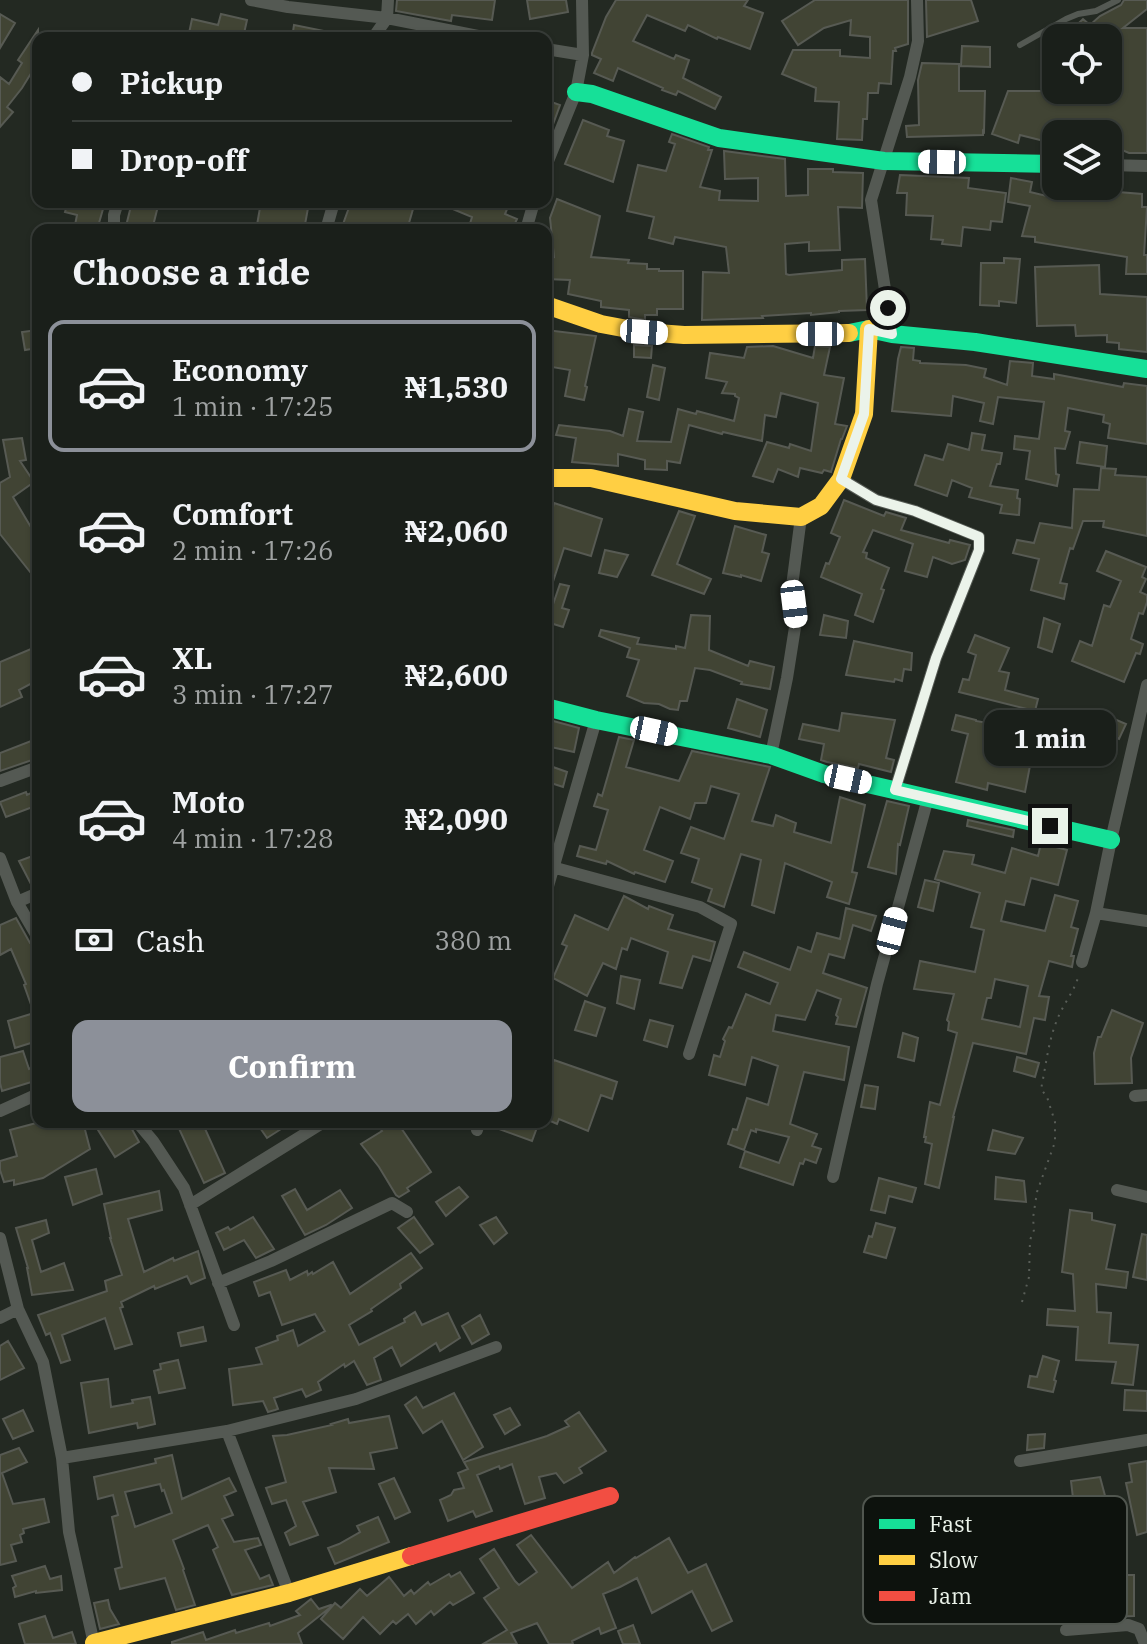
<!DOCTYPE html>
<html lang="en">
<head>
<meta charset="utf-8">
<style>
	:root { --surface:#1a1f1a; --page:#232723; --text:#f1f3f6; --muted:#9fa2a2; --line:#383d39; --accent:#8c9099 }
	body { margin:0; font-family:"IBM Plex Serif",serif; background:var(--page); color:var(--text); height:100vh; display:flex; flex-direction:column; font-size:30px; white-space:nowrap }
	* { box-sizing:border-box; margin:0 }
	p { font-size:26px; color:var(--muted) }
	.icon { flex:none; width:44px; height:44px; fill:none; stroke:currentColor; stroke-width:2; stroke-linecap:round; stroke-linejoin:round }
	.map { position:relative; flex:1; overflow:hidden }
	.details { position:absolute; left:32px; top:224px; width:520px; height:904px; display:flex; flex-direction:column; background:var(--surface); border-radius:16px; box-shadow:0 2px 6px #0004,0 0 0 2px var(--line) }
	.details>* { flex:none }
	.guide { position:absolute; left:32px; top:32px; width:520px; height:176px; border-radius:16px; box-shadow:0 2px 6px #0004,0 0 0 2px var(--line); display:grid; align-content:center; height:176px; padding:0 40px; background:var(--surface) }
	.tools { position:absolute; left:1042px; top:24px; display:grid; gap:16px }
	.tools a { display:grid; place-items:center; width:80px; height:80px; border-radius:16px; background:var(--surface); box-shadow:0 2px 6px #0004,0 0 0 2px var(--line); font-size:40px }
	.end { position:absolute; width:36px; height:36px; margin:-18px; border:10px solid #ebf3ea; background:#111; box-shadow:0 0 0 4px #111 }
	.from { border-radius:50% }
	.bubble { position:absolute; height:56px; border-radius:16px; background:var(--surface); box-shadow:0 2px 6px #0004,0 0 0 2px var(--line); font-size:26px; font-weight:800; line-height:56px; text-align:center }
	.car { position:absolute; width:24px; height:48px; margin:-24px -12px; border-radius:10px; box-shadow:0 0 6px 2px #0007; background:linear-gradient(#fff 24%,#345 0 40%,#fff 0 76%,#345 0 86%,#fff 0) }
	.guide b { display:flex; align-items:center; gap:28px; height:76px; font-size:30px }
	.guide b+b { border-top:2px solid var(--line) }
	.guide i { width:20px; height:20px; background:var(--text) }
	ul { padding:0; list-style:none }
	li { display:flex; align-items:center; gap:24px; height:132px; margin:0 16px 12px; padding:0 24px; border:4px solid transparent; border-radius:16px }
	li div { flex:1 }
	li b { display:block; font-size:30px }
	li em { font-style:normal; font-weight:800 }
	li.selected { border-color:var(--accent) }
	li>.icon { width:72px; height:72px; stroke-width:1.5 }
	h2 { padding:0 40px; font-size:36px; line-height:96px }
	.pay { display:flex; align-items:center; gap:20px; height:88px; padding:0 40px; font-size:30px }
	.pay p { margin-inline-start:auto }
	.cta { display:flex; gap:16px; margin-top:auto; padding:16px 40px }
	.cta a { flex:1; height:92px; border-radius:16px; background:var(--accent); color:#fff; font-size:32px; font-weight:800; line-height:92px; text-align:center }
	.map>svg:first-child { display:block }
	.building { fill:#414434; stroke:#575a53; stroke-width:2; fill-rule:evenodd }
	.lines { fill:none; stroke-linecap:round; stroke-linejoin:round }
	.path { stroke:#595e58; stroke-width:2; stroke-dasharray:2 6; stroke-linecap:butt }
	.lane { stroke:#545953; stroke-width:6 }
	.street { stroke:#545953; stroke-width:12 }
	.fast { stroke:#16e098; stroke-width:18 }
	.slow { stroke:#ffcf43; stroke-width:18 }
	.jam { stroke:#f24e42; stroke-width:18 }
	.route { stroke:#ebf3ea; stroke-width:10 }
	.key { fill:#0d120d; stroke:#50564f; stroke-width:2 }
	.key-label { font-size:22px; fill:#ebf3ea }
</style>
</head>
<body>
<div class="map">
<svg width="1147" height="1644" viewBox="0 0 1147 1644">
	<rect width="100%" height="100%" fill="#232922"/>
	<!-- building -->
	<path class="building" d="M397,0H495L492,20L452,15L451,21L396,11Z
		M527,0H566L568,12L530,19Z
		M616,0H748L744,6L763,13L750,49L718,37L717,39L688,25L685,31L647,15L633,41L674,59L676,55L689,60L683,78L721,97L715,109L678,91L676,95L662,90L663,88L618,68L613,81L594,73L601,59L592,55V53L606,17Z
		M815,0H908V44L895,48L896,51H893L891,84L879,83L878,93H868L867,119H863L862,140L837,139L839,102L815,101L816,88L782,74L793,50H840V56L870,58V37L850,35L851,20L824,28L798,45L782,21Z
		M926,0H971L978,21L927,37Z
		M1124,0H1147V9L1123,28H1147V153H1129L1108,144V134H1090L1092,129L1063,122L1060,134H1056V144L1020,135L1018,143L992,134L1008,91H1067L1076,93V90H1108V38H1063L1083,19L1090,25L1100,16L1121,5Z
		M0,14L15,23L0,48Z
		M221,14L247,20L243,38H188L192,19L218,25Z
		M294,25L334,33L333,38H292Z
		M38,30V62L22,88L7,107L13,112L0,127V77L9,84L22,63L18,60Z
		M962,46L990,47V67L961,66Z
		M922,63L959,64V91H985L984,132L983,131V135L907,137L906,126L919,125L918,80Z
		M546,100L560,105L547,141L546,140Z
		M583,120L609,130L607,136L624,141L613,182L565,164Z
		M672,134L709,147L708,150H712L700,187L720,191L719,200L758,201V178L725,179L724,151L785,159L786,196L808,195V169H833V172L863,173L862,208L838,207L840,250L809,251V242L785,244L786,274L789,275L842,270V260L865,259L867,310L839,311V312L811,315V313L762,316L763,318L702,320L703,272L729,273L726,247L675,237L673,244L649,238L654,217L627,211L638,165L666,171L675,144L669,142Z
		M900,175L969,178L968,188L1006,193L1002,222L991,221L990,230L963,227L961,246L942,244L943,240L931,239L933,216L906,215L907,193H897Z
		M1011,178L1032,182L1030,192L1055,198V193L1081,197L1082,189L1142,194V207H1147L1144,255H1147V274H1126L1127,257L1035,242V237L1022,236L1030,206L1008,202Z
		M557,199L600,216L591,257L629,260L628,263L647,264V269H659V271H683V309H657V315H645V320L629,317V310L601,307V301L568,294L570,280L546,279V256L554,257L550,218Z
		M68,202H102L100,209H103L97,230H74L77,215L65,212Z
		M132,202H159L152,230H125Z
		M261,202H276L308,208L304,230H286L257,225Z
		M351,202H415L407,230H349L342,227Z
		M436,202H510L505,214L517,219L512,230H468L472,217Z
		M1004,258L1020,259L1016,303L999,301V306L980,305L981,263H1004Z
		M1099,265L1100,294L1147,297V352L1119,349V343L1107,342V335L1076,336L1075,325L1037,326L1035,267Z
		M38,330V348L25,350L22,332Z
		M546,330L596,336L585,386L587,387L584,400L565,396L570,370L546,366Z
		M634,345L652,346L651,358L634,357Z
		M773,346L813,358L815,346L830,347L824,375L844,378L835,424L847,426L842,439H841L831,472L824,470L822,473L800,468L798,477L778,469L773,482L753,476L767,442L789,448L790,444L811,451L818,403L781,393L776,417L765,415L762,441L723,432L722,434L689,425L680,463L667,461V470L645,469V460L618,454V466L572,462L576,438L556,435L559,425L610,431L623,436L629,409L643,412L637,441L671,442L678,409L696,414L697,411L734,421L739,398L735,396V394L722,393L727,382L706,378L710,353L744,358L747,347Z
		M901,347L914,348L913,360L920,361V363L966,365L986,369L984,377L1007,385L1010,361L1033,363L1032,376L1054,379V374L1123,387L1124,383L1147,386V444L1108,438L1110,424L1103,422L1104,415L1068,408L1065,431L1070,432L1065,449L1055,448L1056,474L1059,475L1057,486L1026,479L1030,451L1014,449L1015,436L1039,439L1044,402L998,397L993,424L980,421L984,403L953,396L951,416L892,411L898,359Z
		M653,365L665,368L659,400L647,397Z
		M972,433L985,435L982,450L1002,453L1000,464H997L990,486L1018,490L1017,498L1020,499L1019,515L1000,513L1002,505L969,497L972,488L952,480L947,496L915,485L925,455L943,460L948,444L969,450Z
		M22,438L26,460L20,461L34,482L13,497L38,539V582L0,534V483L10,477L3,440Z
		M1080,442L1107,446L1105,467L1077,463Z
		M1101,468L1116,469L1115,475L1147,477V536L1103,527L1104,521H1083L1073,549L1070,548L1060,583L1067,584L1064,599L1031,590L1039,559L1013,553L1017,540L1034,543L1040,523L1072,528L1074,489L1099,490Z
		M844,500L884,516L886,512L906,518L901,530L949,543L950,540L970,545L965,560L952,564L933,557L927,577L905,571L913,544L873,530L863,552L867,553L866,558L889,568L881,589L884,590L873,622L855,615L862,594L821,577L826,563L829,564L840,537L831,533Z
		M554,503L602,519L591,556L564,548L548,597H546V536Z
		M679,511L695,516L677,564L711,579L704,594L652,575Z
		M735,526L766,535L762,552L769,554L761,581L741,575V577L723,573Z
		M605,550L628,555L617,577L599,573Z
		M1106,551L1146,567L1142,577L1146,579L1140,592L1147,595V602L1143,614L1139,613L1131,639L1143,644L1140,654L1136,653L1124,682L1072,661L1080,641L1092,646L1104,605L1110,607L1121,581L1097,571Z
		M560,584L569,586L562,608L569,610L563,627L547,622Z
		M691,615L710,616L709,650L748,666L750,661L774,667L770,689L741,684L742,682L710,670L695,668L687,701H680L678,710L670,709L659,704L644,703L627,696L639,660L627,657L630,648L599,636L601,630L639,638L637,644L676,649V646L685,648Z
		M824,615L848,621L846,638L820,635Z
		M1044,618L1060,624L1052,652L1038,647Z
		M975,635L1009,648L999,671L1009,673L1005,690L1038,699L1035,711L959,692L963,679L969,680L976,655L968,652Z
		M854,641L912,653L911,670L904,669L902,681L895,679L894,682L846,675Z
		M38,646V680L19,690L22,697L0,707V662Z
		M737,699L767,710L760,737L728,728Z
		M842,713L895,720L886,758L894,760L891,772L859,764L858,768L827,762L821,760L824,744L799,739L803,724L839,731Z
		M956,715L976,720V721L1005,726V724L1036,734L1025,792L988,783L987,790L956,782L968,734L952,730Z
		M1107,716L1126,724L1119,739L1100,730Z
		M546,719L579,728L574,752L546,746Z
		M1056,724L1082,730L1078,745L1053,736Z
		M619,737L634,740L626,767L679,781L692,751L770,767L752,821L773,826L776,815L796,823L794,832L831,843L840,797L865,805L852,872L857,873L849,904L827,897L832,882L785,863L774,913L752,905L761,860L741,854L724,907L708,901L712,889L692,882L699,859L681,853L691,827L724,839L739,794L711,786L706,803H695L690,819L660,807L644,850L673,861L665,882L635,872L634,874L607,861L606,864L577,856L580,846L596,850L608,810L594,806L598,794L602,796Z
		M31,741L38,758L0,771V753Z
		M553,767L567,772L563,787L548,782Z
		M38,790V805L6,817L0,802L26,792L27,795Z
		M887,801L909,806L900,845L898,844L896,874L868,867Z
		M968,820L1014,830L1013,837L967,826Z
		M1041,843L1067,850L1058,885L1031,878L1024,905L1006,901L1001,921L1045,931L1055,895L1078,901L1071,927L1078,929L1071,956H1074L1072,967L1049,961L1039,996L1049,997L1045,1020L1034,1018L1026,1054L973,1043L953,1117H954L939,1188L925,1184L932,1144L925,1142L926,1137H924L930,1102L940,1105L957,1033L948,1030L949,1022L947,1020L954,994L914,989L920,961L975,972L984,930L971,927L980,893L935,879L944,851L974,855L972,864L1005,873L1012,848L1038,856ZM995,979L1028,986L1020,1027L982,1019L987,998H991Z
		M38,854V884L32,886L19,861Z
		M925,880L939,883L933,911L918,907Z
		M624,896L648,909L649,906L673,915L668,929L715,942L710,961L693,956L682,988L660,983L668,952L631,938L627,950L622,948L616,969L603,963L587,996L553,978L567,946L562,944L575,915L608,930Z
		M846,908L876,916L871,931L853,925L844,958L829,954L823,973L867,988L856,1027L836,1024L838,1017L836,1015L841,999L817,990L805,1020L776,1015L773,1031L849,1047L844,1080L804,1072L790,1124L817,1134L812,1146L821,1149L816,1163L805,1159L803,1164L800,1163L793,1185L740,1167L745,1151L779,1163L789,1137L756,1129V1132L751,1130L744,1150L728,1144L733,1129L737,1130L747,1098L768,1105L778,1066L752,1057L745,1085L709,1075L714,1055L720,1057L725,1041L723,1039L729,1027L732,1028L746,994L770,1004L778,983L738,967L744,952L790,970L798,947L811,952L817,933L840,939Z
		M16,918L30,943L38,947V1029L31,1031L34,1042L15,1048L8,1021L34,1013L24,985L26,984L11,949L0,955V925Z
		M621,976L640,980L634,1009L617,1003Z
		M585,1001L605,1008L596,1036L575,1030Z
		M1112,1010L1143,1023L1131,1058L1132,1083L1095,1084L1094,1053L1098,1037H1101Z
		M650,1020L673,1026L667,1047L644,1040Z
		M903,1033L918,1038L914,1061L898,1057Z
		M23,1051L29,1069L38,1066V1080L2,1091L0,1083V1057Z
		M1017,1057L1039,1063L1035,1077L1014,1071Z
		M554,1060L617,1082L612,1099L601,1095L588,1131L559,1119L557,1124L546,1119V1082Z
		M865,1085L878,1087L875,1109L861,1107Z
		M40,1122H83L90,1149L43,1178L14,1185V1180L4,1182L0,1170V1161L17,1156L10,1130Z
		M93,1122H128L139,1142L115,1157Z
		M176,1122H202L225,1173L204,1183Z
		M256,1122H292L267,1138Z
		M375,1122H397L431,1172L407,1188L409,1191L399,1197L396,1195L379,1167L361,1144L382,1131Z
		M488,1122H539L532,1141L488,1125Z
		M993,1130L1023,1138L1015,1154L988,1150Z
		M96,1169L102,1194L73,1205L65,1177Z
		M996,1177L1024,1181L1026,1202L995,1199Z
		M879,1178L916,1188L912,1202L889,1196L885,1213L871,1210Z
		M459,1187L468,1197L446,1216L436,1202Z
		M295,1189L307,1210L340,1190L352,1208L326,1225L305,1235L282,1196Z
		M159,1191L162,1210L128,1219L144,1272L173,1258L174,1261L198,1251L205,1278L191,1284L187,1276L155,1289L154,1286L121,1302L123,1307L120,1308L132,1344L115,1349L105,1318L62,1335L70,1360L61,1363L50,1333L46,1335L38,1315L107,1291L105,1281L122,1275L110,1238H111L104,1204Z
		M1070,1210L1092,1213V1220L1115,1225L1106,1269L1128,1272L1126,1288L1096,1284L1097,1312L1111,1313L1109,1343L1138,1345L1133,1385L1112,1383L1116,1362L1076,1360L1078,1327L1047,1325L1048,1309L1075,1311L1073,1274L1062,1272Z
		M253,1217L274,1249L256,1258L244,1240L224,1250L216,1233L228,1227L230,1230Z
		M414,1217L433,1244L420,1253L398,1228Z
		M496,1217L507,1233L494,1244L480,1225Z
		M46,1220L49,1233L32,1240L41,1272L64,1263L73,1290L32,1295L27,1268H28L16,1228Z
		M876,1223L895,1228L886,1258L864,1252L869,1236L872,1237Z
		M1142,1234L1147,1235V1280L1133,1277Z
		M411,1253L422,1268L400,1284L401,1288L371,1309L372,1311L349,1325L359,1345L405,1322L404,1319L415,1312L422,1325L448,1313L460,1338L440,1351L436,1343L401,1366L392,1347L374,1358L381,1380L367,1385L354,1361L345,1367L344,1364L318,1382L321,1390L306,1397L302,1389L274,1398L278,1409L275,1410L268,1412L263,1401L233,1405L229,1369L262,1364L256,1348L278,1340L277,1336L293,1330L298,1346L325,1331L315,1314L282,1325L270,1292L259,1296L254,1282L286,1270L290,1280L307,1271L308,1275L312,1272L313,1274L333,1262L350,1294Z
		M480,1315L489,1334L472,1344L462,1326Z
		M203,1327L206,1341L181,1346L178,1333Z
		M8,1341L24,1368L0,1380V1346Z
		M1043,1356L1059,1361L1054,1380L1056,1381L1053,1392L1028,1387L1030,1376L1037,1377Z
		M178,1360L185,1388L159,1393L154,1371L161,1369L160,1364Z
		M108,1379L111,1407L133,1403L132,1400L150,1397L155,1424L138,1428L137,1423L89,1433L81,1383Z
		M1125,1390L1147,1391V1411L1124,1410Z
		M454,1393L483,1447L463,1460L442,1421L423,1433L405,1405L416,1397L423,1408Z
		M510,1408L520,1425L505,1434L494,1415Z
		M23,1410L33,1431L13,1439L3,1419Z
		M579,1412L606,1451L579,1468L582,1473L564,1483L556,1473L539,1477L545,1498L525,1504L512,1464L500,1469L499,1466L477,1475L492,1511L476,1517L473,1511L448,1521L440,1500L451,1495L454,1490L464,1488L458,1473L468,1469L464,1462L547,1436L569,1426L565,1421Z
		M389,1416L397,1448L370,1453L374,1469L329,1468L336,1492L303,1502L318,1535L290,1545L285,1533L296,1526L286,1500L272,1504L266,1488L286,1482L273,1436L287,1435L332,1425L331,1424L348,1419L349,1423Z
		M1045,1434L1044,1448L1027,1450L1028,1435Z
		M19,1448L27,1462L2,1473L13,1504L44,1499L49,1522L23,1529L24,1533L20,1535L22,1542L11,1545L16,1561L0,1565V1455Z
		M172,1455L182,1499L229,1478L236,1491L224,1496L233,1515L222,1519L234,1542L258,1538L261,1545L245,1550L260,1579L269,1575L273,1585L232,1595L213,1550L218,1547L208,1525L173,1540L184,1569L183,1570L195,1605L176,1610L165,1578L120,1589L115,1569L122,1567L112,1517L118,1515L113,1495L98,1499L94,1477L156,1463L155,1459ZM160,1484L162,1491L164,1490L172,1513L135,1527L125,1492Z
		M1147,1461V1532L1137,1535L1126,1483L1132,1482L1129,1464Z
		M1100,1477L1115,1533L1112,1534L1114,1575H1134V1616L1103,1617V1565L1081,1566L1071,1481Z
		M394,1478L410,1512L395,1519L379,1484Z
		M378,1517L389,1542L335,1564L328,1548L339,1544L360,1532L357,1526Z
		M531,1535L572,1588L608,1562L614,1573L635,1557L636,1558L669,1538L688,1573L706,1564L732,1621L712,1631L692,1591L652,1613L637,1578L620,1587L603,1594L616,1628L601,1634L599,1628L572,1641L573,1644H549L537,1623L511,1633L517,1644H483L507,1630L484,1598L499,1588L480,1559L494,1549L515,1581L519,1585L537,1572L517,1545Z
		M45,1566L50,1579L61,1576L62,1590L36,1593V1591L15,1597L13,1588L16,1586L12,1576Z
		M460,1572L474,1593L453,1605L450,1602L434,1615L431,1611L416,1624L408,1614L396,1624L393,1621L380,1634L363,1617L343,1639L321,1619L335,1603L341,1608L360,1589L367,1596L389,1577L404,1596L411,1590L414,1594L428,1582L430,1585L449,1574L451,1577Z
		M311,1599L319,1609L331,1605L332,1606L298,1633L302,1644H172V1642L203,1632L206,1640L235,1630L236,1633L269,1623L270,1626L300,1615L296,1611Z
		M108,1600L110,1609L119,1624L100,1629L94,1603Z
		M45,1616L53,1638L72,1632L76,1644H25L19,1624Z
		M633,1625L640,1644H623L618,1631Z"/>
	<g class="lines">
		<!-- path -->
		<path class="path" d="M1022,1302L1029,1277L1030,1240L1034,1230L1033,1218L1037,1192L1055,1142V1122L1047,1097L1041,1089C1046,1066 1048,1042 1057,1020C1063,1004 1075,991 1079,974"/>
		<!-- lane -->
		<path class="lane" d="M1020,45L1066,19L1078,14L1096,11L1118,0"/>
		<!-- street -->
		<path class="street" d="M251,0L288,7L387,18L488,38
			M582,0L583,55
			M373,38L387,18L388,0
			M546,49L583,55L576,92L546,166
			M1108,165L1147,166
			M114,230V215L118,202
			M326,230L334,202
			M526,230L534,202
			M892,334L871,200L910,77L918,41L917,0
			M841,479L876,500L915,511L979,537V550L936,658L895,790
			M771,755L787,678L796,621L792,586L801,517
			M0,781L38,767
			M0,858L17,902L38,938
			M552,867L700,907L731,924L689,1054
			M546,893L596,720
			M17,902L38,893
			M1096,913L1147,921
			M1082,962L1096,913L1111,840L1147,685
			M1135,1096L1147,1095
			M0,1111L38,1094
			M137,1122L153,1141L184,1188L234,1325
			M477,1130L479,1122
			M833,1177L877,984L928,798
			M1117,1190L1147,1197
			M190,1205L324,1122
			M0,1238L18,1309L43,1362L62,1458L69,1532L94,1644
			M218,1283L271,1261L392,1203L407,1212
			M0,1318L18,1309
			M227,1431L289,1593
			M62,1458L227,1431L356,1399L496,1347
			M1020,1461L1147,1440
			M1066,1630L1128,1625L1139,1629L1145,1644"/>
		<!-- fast -->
		<path class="fast" d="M576,92L592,94L719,138L884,161L1056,164
			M849,333L869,329L892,334L975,342L1147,369
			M546,707L596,720L771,755L824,774L1111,840"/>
		<!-- slow -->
		<path class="slow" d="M546,305L601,324L644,332L684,335L849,333
			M546,478H591L735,511L801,517L821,506L841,479L864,414L869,329
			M94,1643L289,1593L411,1556"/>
		<!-- jam -->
		<path class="jam" d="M411,1556L610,1496"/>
	</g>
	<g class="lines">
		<!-- route -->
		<path class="route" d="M888,308L892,334L869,329L864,414L841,479L876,500L915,511L979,537V550L936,658L895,790L1050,826"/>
	</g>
	<!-- legend -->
	<rect x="863" y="1496" width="264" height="128" rx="12" class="key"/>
	<rect x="879" y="1519" width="36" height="10" fill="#16e098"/>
	<rect x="879" y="1555" width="36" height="10" fill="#ffcf43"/>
	<rect x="879" y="1591" width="36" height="10" fill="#f24e42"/>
	<g class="key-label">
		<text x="929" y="1532">Fast</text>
		<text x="929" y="1568">Slow</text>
		<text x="929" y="1604">Jam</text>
	</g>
</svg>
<div class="tools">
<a><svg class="icon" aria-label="locate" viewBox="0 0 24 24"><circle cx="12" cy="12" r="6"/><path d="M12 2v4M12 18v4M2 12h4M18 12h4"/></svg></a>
<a><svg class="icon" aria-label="layers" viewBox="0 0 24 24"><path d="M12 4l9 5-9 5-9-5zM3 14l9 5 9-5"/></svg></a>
</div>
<i class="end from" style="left:888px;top:308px"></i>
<i class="end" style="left:1050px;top:826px"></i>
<div class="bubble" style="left:984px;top:710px;width:132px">1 min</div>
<i class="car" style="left:942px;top:162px;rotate:271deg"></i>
<i class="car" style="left:644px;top:332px;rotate:94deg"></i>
<i class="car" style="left:820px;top:334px;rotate:270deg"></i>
<i class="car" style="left:794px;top:604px;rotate:173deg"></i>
<i class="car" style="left:654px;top:731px;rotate:102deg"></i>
<i class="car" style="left:848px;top:779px;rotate:102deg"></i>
<i class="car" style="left:892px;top:931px;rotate:15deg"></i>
<div class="guide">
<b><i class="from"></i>Pickup</b>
<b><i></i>Drop-off</b>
</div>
<section class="details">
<h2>Choose a ride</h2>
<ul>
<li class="selected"><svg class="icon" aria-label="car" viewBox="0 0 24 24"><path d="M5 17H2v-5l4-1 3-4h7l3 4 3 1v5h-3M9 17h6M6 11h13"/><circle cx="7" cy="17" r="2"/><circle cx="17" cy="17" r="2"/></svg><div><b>Economy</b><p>1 min · 17:25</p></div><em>₦1,530</em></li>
<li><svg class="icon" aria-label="car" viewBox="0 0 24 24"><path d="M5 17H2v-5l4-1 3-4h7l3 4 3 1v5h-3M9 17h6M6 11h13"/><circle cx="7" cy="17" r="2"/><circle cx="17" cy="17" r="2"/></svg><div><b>Comfort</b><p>2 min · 17:26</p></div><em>₦2,060</em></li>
<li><svg class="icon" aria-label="car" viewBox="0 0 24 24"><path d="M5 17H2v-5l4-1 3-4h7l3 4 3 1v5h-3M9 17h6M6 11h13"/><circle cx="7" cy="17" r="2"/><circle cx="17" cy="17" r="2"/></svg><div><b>XL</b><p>3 min · 17:27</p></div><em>₦2,600</em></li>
<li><svg class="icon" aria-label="car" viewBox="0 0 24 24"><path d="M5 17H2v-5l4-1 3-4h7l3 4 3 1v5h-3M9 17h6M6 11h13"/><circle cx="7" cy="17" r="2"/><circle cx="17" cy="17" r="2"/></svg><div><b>Moto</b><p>4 min · 17:28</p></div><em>₦2,090</em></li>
</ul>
<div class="pay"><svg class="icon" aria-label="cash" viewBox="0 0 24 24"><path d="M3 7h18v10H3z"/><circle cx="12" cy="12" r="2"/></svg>Cash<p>380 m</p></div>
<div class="cta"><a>Confirm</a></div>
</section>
</div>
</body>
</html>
